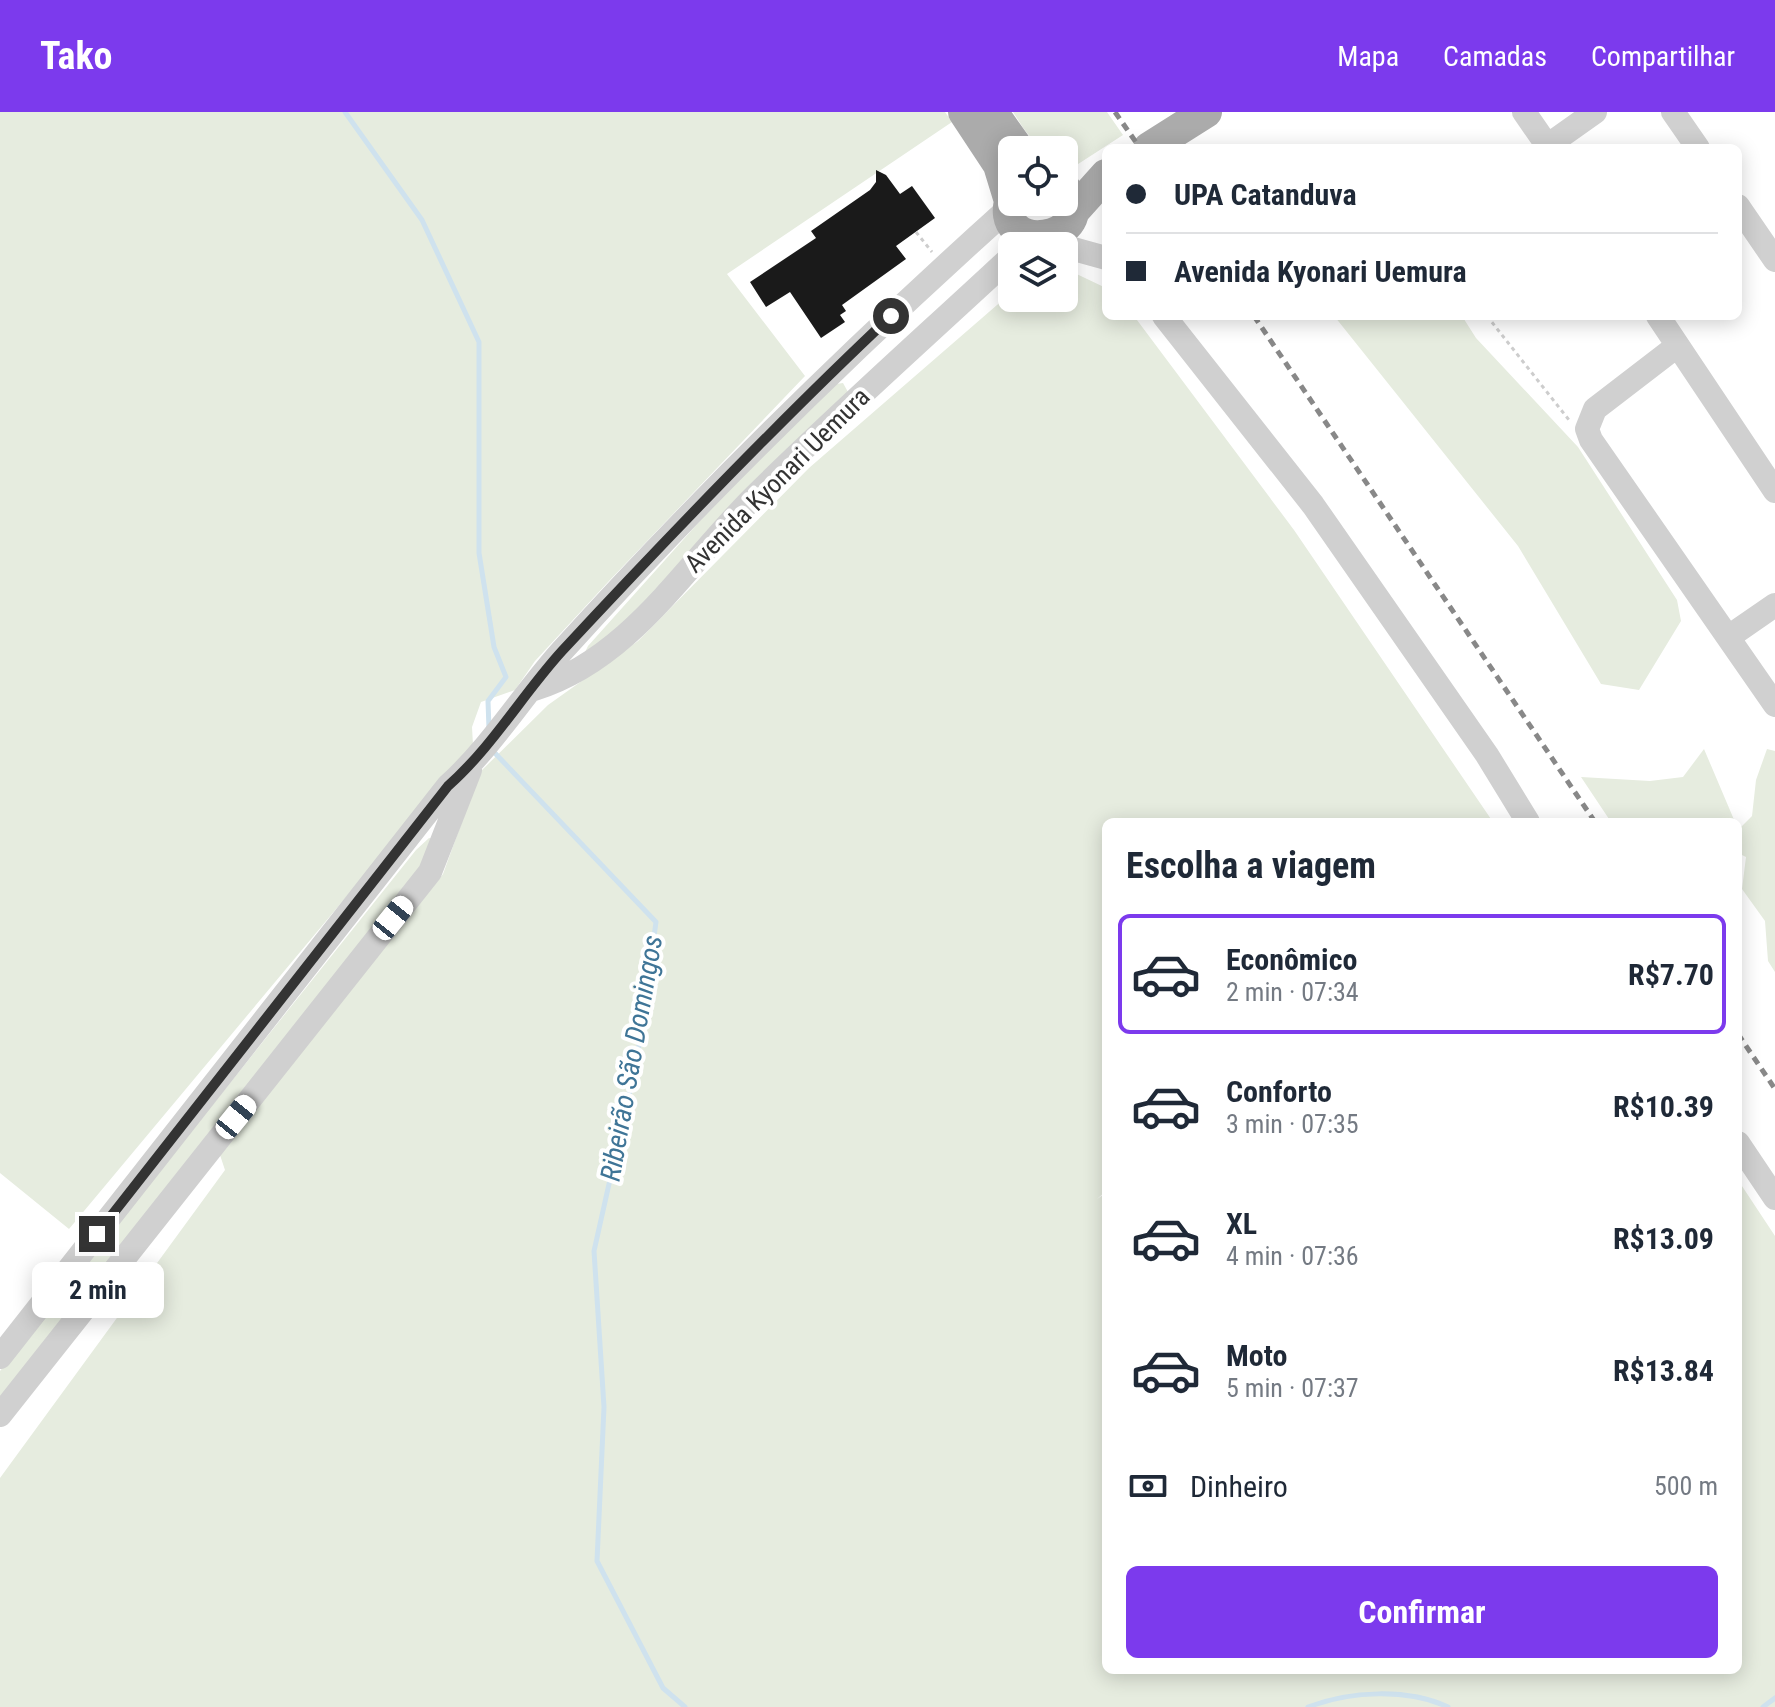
<!DOCTYPE html>
<html lang="pt">
<head>
<meta charset="utf-8">
<style>
	:root { --surface:#fff; --page:#f2f2f3; --text:#1f2937; --muted:#747a83; --line:#e0e1e3; --accent:#7c3aed }
	body { margin:0; font-family:"Roboto Condensed",sans-serif; background:var(--page); color:var(--text); height:100vh; display:flex; flex-direction:column; font-size:30px; white-space:nowrap }
	* { box-sizing:border-box; margin:0 }
	p { font-size:26px; color:var(--muted) }
	.icon { flex:none; width:44px; height:44px; fill:none; stroke:currentColor; stroke-width:2; stroke-linecap:round; stroke-linejoin:round }
	.map { position:relative; flex:1; overflow:hidden }
	.drawer { position:absolute; left:1102px; top:706px; width:640px; height:856px; display:flex; flex-direction:column; background:var(--surface); border-radius:12px; box-shadow:0 4px 20px #0003 }
	.drawer>* { flex:none }
	.banner { position:absolute; left:1102px; top:32px; width:640px; height:176px; border-radius:12px; box-shadow:0 4px 20px #0003; display:grid; align-content:center; height:176px; padding:0 24px; background:var(--surface) }
	.controls { position:absolute; left:998px; top:24px; display:grid; gap:16px }
	.controls a { display:grid; place-items:center; width:80px; height:80px; border-radius:12px; background:var(--surface); box-shadow:0 4px 20px #0003; font-size:40px }
	.end { position:absolute; width:36px; height:36px; margin:-18px; border:10px solid #333; background:#fff; box-shadow:0 0 0 4px #fff }
	.from { border-radius:50% }
	.bubble { position:absolute; height:56px; border-radius:12px; background:var(--surface); box-shadow:0 4px 20px #0003; font-size:26px; font-weight:700; line-height:56px; text-align:center }
	.car { position:absolute; width:24px; height:48px; margin:-24px -12px; border-radius:10px; box-shadow:0 0 6px 2px #0007; background:linear-gradient(#fff 24%,#345 0 40%,#fff 0 76%,#345 0 86%,#fff 0) }
	.banner b { display:flex; align-items:center; gap:28px; height:76px; font-size:30px }
	.banner b+b { border-top:2px solid var(--line) }
	.banner i { width:20px; height:20px; background:var(--text) }
	ul { padding:0; list-style:none }
	li { display:flex; align-items:center; gap:24px; height:120px; margin:0 16px 12px; padding:0 8px; border:4px solid transparent; border-radius:12px }
	li div { flex:1 }
	li b { display:block; font-size:30px }
	li em { font-style:normal; font-weight:700 }
	li.selected { border-color:var(--accent) }
	li>.icon { width:72px; height:72px; stroke-width:1.5 }
	h2 { padding:0 24px; font-size:36px; line-height:96px }
	.pay { display:flex; align-items:center; gap:20px; height:88px; padding:0 24px; font-size:30px }
	.pay p { margin-inline-start:auto }
	.action { display:flex; gap:16px; margin-top:auto; padding:16px 24px }
	.action a { flex:1; height:92px; border-radius:12px; background:var(--accent); color:#fff; font-size:32px; font-weight:700; line-height:92px; text-align:center }
	header { display:flex; align-items:center; gap:48px; box-sizing:border-box; height:112px; padding:0 40px; background:var(--accent); color:#fff }
	header strong { font-size:38px }
	nav { display:flex; gap:44px; margin-inline-start:auto; font-size:28px }
	.map>svg:first-child { display:block }
	.green { fill:#e6ecdf }
	.lines { fill:none; stroke-linecap:round; stroke-linejoin:round }
	.stream { stroke:#cfe2ee; stroke-width:5 }
	.building { fill:#1a1a1a }
	.path { stroke:#cdcdcd; stroke-width:3; stroke-dasharray:4 4; stroke-linecap:butt }
	.minor { stroke:#d0d0d0; stroke-width:24 }
	.major { stroke:#ababab; stroke-width:32 }
	.rail { stroke:#888; stroke-width:5; stroke-dasharray:8 6; stroke-linecap:butt }
	.route { stroke:#333; stroke-width:10 }
	.labels { text-anchor:middle; stroke-width:8; stroke-linejoin:round; paint-order:stroke }
	.street-label { font-size:26px; fill:#333; stroke:#fff }
	.water-label { font-size:28px; font-style:italic; fill:#3f7597; stroke:#fff }
</style>
</head>
<body>
<header>
<strong>Tako</strong>
<nav><a>Mapa</a><a>Camadas</a><a>Compartilhar</a></nav>
</header>
<div class="map">
<svg width="1775" height="1595" viewBox="0 0 1775 1595">
	<rect width="100%" height="100%" fill="#fff"/>
	<!-- green -->
	<path class="green" d="M0,0H945L952,10L727,162L805,264L609,469L535,549L515,578L481,590L472,615L473,633L69,1117L0,1061Z
		M1013,0H1107L1123,23L1075,54L1064,48V38C1035,38 1028,23 1013,0Z
		M1064,156L1106,176V204H1134L1294,418L1493,710H1106V1079L1097,1087L1106,1081V1558H1738V1068L1775,1124V1595H0V1366L225,1058L220,1043L443,762L480,660L548,593L638,529L809,356L1012,180V186H1064Z
		M1462,204L1476,226L1578,335L1677,488L1681,509L1639,578L1601,572L1518,434L1335,205Z
		M843,271L848,280L630,511L583,544L588,534L725,381L836,272Z
		M1704,637L1735,710H1611L1581,665L1650,669L1683,665Z
		M1767,637L1775,639V860L1768,849L1765,809L1742,777L1746,745L1738,741V718L1752,704L1756,668Z
		M429,726L434,727L425,754L0,1288V1259L416,738Z"/>
	<g class="lines">
		<!-- stream -->
		<path class="stream" d="M345,0L422,108L479,230V441L494,535L506,565L488,589L489,617
			M492,638L656,810L637,947L594,1139L604,1295L597,1449L663,1576L685,1595
			M1308,1595C1350,1579 1407,1576 1448,1595
			M1763,1595L1775,1586"/>
	</g>
	<!-- building -->
	<path class="building" d="M876,58L886,63L900,82L912,74L935,106L896,134L906,147L842,193L846,199L840,203L845,210L821,226L790,180L766,195L750,170L816,126L811,119L870,78L876,70Z"/>
	<g class="lines">
		<!-- path -->
		<path class="path" d="M916,120L932,140
			M1487,204L1569,308"/>
		<!-- minor -->
		<path class="minor" d="M1524,0L1549,36
			M1673,0L1698,36
			M1547,34L1595,0
			M1738,94L1775,148
			M1034,126L1106,146
			M1164,204L1313,393L1487,643L1528,710
			M1658,204L1775,379
			M1677,234L1595,297L1587,317L1591,328L1775,593
			M1730,524L1775,493
			M534,577C631,547 686,452 755,384C838,302 926,224 1012,144
			M1738,1031L1775,1086
			M0,1245L448,674C492,634 522,584 561,540C702,384 853,236 1009,96
			M0,1303L430,760L470,658"/>
		<!-- major -->
		<path class="major" d="M964,0L999,53L1010,89
			M992,0L1019,38
			M1149,36L1206,0
			M1012,83C988,147 1106,130 1064,75
			M1071,102L1106,63"/>
		<!-- rail -->
		<path class="rail" d="M1115,0L1140,36
			M1254,204L1595,710
			M1738,922L1775,977"/>
	</g>
	<g class="lines">
		<!-- route -->
		<path class="route" d="M97,1122L448,674C493,634 522,583 562,539C668,425 777,311 891,204"/>
	</g>
	<g class="labels">
		<!-- street labels -->
		<g class="street-label">
			<text transform="translate(777 368) rotate(-45)" y="9">Avenida Kyonari Uemura</text>
		</g>
		<!-- water labels -->
		<g class="water-label">
			<text transform="translate(631 946) rotate(-80)" y="10">Ribeirão São Domingos</text>
		</g>
	</g>
</svg>
<div class="controls">
<a><svg class="icon" aria-label="locate" viewBox="0 0 24 24"><circle cx="12" cy="12" r="6"/><path d="M12 2v4M12 18v4M2 12h4M18 12h4"/></svg></a>
<a><svg class="icon" aria-label="layers" viewBox="0 0 24 24"><path d="M12 4l9 5-9 5-9-5zM3 14l9 5 9-5"/></svg></a>
</div>
<i class="end from" style="left:891px;top:204px"></i>
<i class="end" style="left:97px;top:1122px"></i>
<div class="bubble" style="left:32px;top:1150px;width:132px">2 min</div>
<i class="car" style="left:393px;top:806px;rotate:39deg"></i>
<i class="car" style="left:236px;top:1005px;rotate:39deg"></i>
<div class="banner">
<b><i class="from"></i>UPA Catanduva</b>
<b><i></i>Avenida Kyonari Uemura</b>
</div>
<section class="drawer">
<h2>Escolha a viagem</h2>
<ul>
<li class="selected"><svg class="icon" aria-label="car" viewBox="0 0 24 24"><path d="M5 17H2v-5l4-1 3-4h7l3 4 3 1v5h-3M9 17h6M6 11h13"/><circle cx="7" cy="17" r="2"/><circle cx="17" cy="17" r="2"/></svg><div><b>Econômico</b><p>2 min · 07:34</p></div><em>R$7.70</em></li>
<li><svg class="icon" aria-label="car" viewBox="0 0 24 24"><path d="M5 17H2v-5l4-1 3-4h7l3 4 3 1v5h-3M9 17h6M6 11h13"/><circle cx="7" cy="17" r="2"/><circle cx="17" cy="17" r="2"/></svg><div><b>Conforto</b><p>3 min · 07:35</p></div><em>R$10.39</em></li>
<li><svg class="icon" aria-label="car" viewBox="0 0 24 24"><path d="M5 17H2v-5l4-1 3-4h7l3 4 3 1v5h-3M9 17h6M6 11h13"/><circle cx="7" cy="17" r="2"/><circle cx="17" cy="17" r="2"/></svg><div><b>XL</b><p>4 min · 07:36</p></div><em>R$13.09</em></li>
<li><svg class="icon" aria-label="car" viewBox="0 0 24 24"><path d="M5 17H2v-5l4-1 3-4h7l3 4 3 1v5h-3M9 17h6M6 11h13"/><circle cx="7" cy="17" r="2"/><circle cx="17" cy="17" r="2"/></svg><div><b>Moto</b><p>5 min · 07:37</p></div><em>R$13.84</em></li>
</ul>
<div class="pay"><svg class="icon" aria-label="cash" viewBox="0 0 24 24"><path d="M3 7h18v10H3z"/><circle cx="12" cy="12" r="2"/></svg>Dinheiro<p>500 m</p></div>
<div class="action"><a>Confirmar</a></div>
</section>
</div>
</body>
</html>
